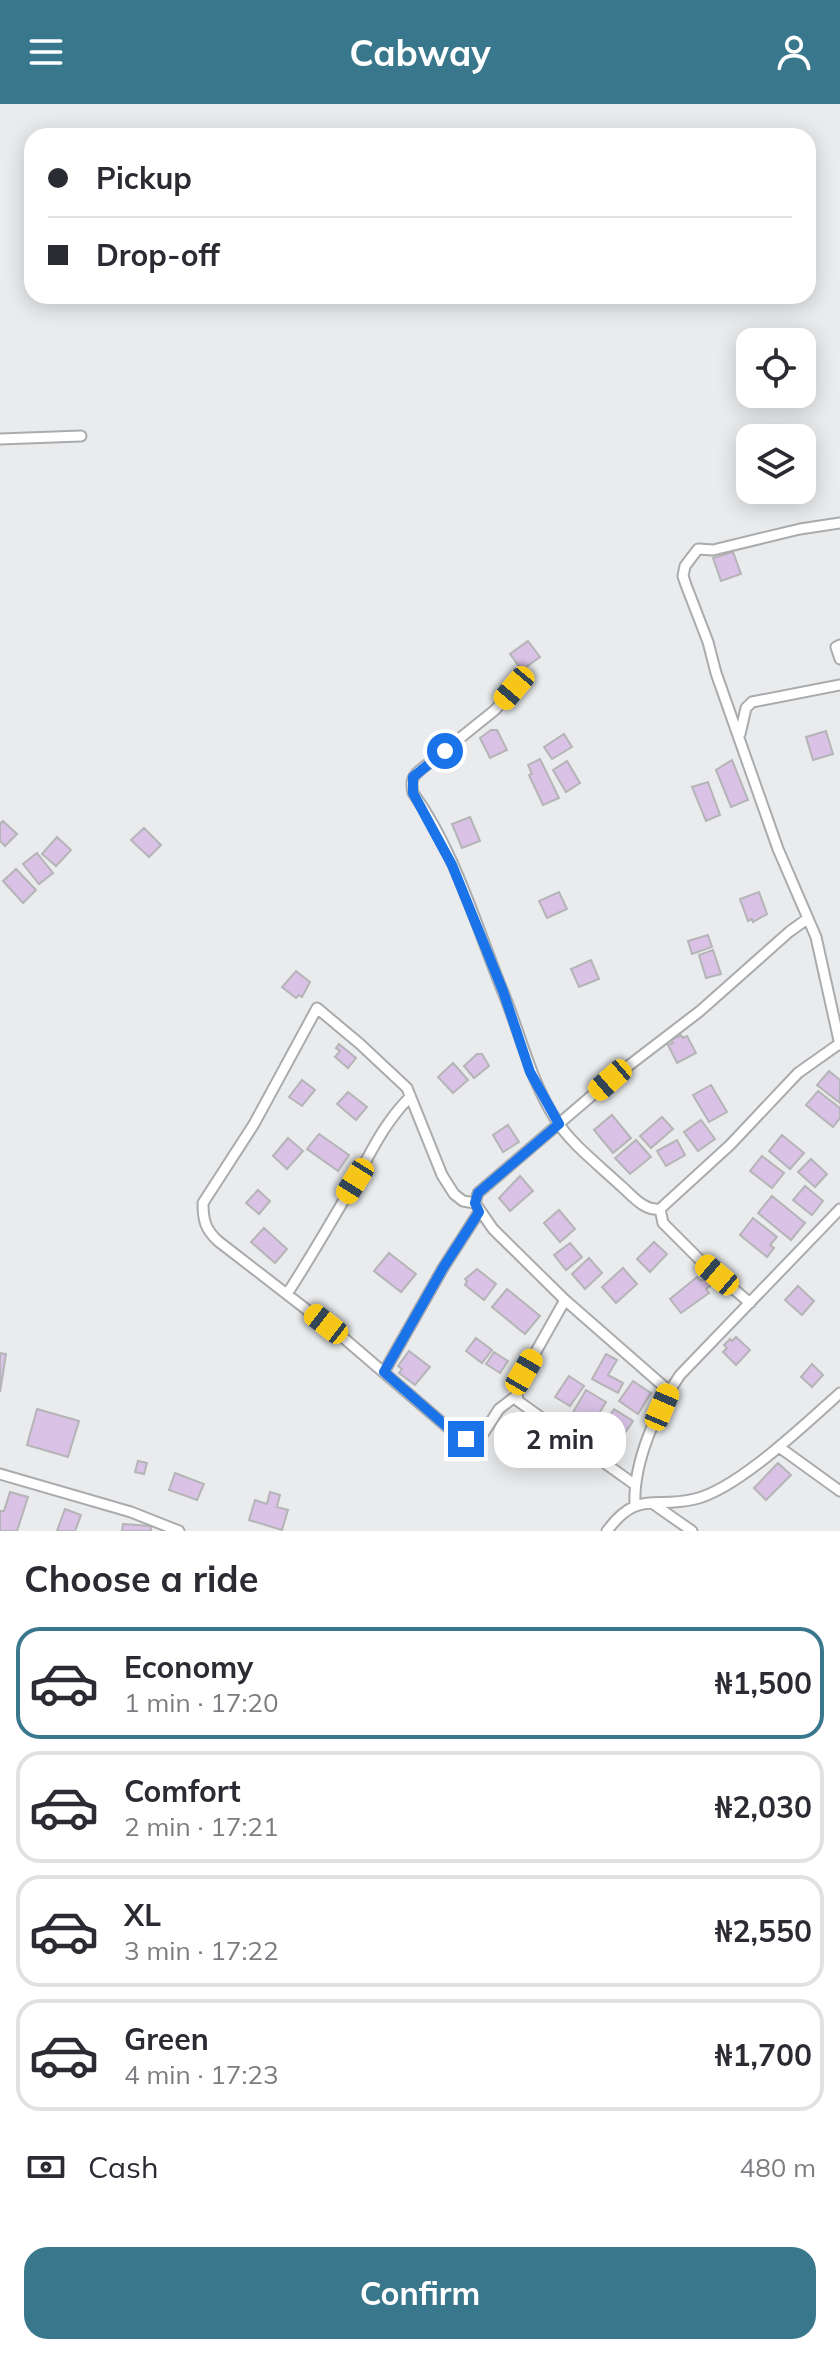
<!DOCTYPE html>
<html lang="en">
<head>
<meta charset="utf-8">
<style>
	:root { --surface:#fff; --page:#f2f2f3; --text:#2b2b33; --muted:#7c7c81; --line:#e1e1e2; --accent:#39778d }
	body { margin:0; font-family:Mulish,sans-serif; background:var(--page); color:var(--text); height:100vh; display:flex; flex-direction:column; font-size:30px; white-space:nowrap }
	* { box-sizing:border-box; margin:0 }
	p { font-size:26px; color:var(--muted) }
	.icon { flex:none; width:44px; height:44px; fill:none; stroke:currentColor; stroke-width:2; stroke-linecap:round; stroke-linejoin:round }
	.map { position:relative; height:1427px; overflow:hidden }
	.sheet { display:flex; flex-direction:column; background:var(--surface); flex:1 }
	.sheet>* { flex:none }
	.top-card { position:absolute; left:24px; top:24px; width:792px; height:176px; border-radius:24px; box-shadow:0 4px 20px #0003; display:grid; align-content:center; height:176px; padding:0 24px; background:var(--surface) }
	.buttons { position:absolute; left:736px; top:224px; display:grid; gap:16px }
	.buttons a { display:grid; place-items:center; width:80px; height:80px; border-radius:16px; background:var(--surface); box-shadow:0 4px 20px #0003; font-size:40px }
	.end { position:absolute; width:36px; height:36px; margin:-18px; border:10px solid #1a73e8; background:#fff; box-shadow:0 0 0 4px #fff }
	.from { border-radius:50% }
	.bubble { position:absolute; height:56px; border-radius:24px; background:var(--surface); box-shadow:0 4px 20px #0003; font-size:26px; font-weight:700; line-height:56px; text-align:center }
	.car { position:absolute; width:24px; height:48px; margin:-24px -12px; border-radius:10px; box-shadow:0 0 6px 2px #0007; background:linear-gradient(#f5c518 24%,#345 0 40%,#f5c518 0 76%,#345 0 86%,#f5c518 0) }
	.top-card b { display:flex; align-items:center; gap:28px; height:76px; font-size:30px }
	.top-card b+b { border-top:2px solid var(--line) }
	.top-card i { width:20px; height:20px; background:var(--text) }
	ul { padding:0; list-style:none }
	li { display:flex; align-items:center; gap:24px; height:112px; margin:0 16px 12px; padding:0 8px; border:4px solid var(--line); border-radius:24px }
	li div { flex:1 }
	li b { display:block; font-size:30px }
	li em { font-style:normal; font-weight:700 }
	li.selected { border-color:var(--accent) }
	li>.icon { width:72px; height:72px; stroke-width:1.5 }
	h2 { padding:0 24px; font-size:36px; line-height:96px }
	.pay { display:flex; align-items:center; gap:20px; height:88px; padding:0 24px; font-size:30px }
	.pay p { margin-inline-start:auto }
	.button { display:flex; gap:16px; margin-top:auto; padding:16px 24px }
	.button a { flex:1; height:92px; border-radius:24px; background:var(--accent); color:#fff; font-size:32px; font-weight:700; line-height:92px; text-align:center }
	header { display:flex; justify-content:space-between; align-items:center; height:104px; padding:0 24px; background:var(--accent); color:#fff; font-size:36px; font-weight:700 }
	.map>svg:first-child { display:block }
	.building { fill:#d9c2e6; stroke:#b5b4b6; stroke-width:2 }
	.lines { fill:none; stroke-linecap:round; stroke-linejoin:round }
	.minor-casing { stroke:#aaabad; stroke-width:13 }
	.minor { stroke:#fff; stroke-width:9 }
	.route { stroke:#1a73e8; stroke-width:10 }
</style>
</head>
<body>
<header><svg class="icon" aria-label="menu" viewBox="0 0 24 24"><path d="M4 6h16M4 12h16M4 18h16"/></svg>Cabway<svg class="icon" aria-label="person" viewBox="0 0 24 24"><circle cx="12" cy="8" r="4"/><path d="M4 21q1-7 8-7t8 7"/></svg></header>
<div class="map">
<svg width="840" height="1427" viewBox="0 0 840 1427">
	<rect width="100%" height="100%" fill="#e9ebed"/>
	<!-- building -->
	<path class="building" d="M733,448L741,470L721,477L713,454Z
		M528,537L540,553L522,566L510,550Z
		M491,626H497L507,646L490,654L480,634Z
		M826,627L833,650L813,656L806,633Z
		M564,630L572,643L552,655L544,643Z
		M540,655L559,694L543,701L529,671L532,670L528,661Z
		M732,656L748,696L731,703L716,666Z
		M567,657L580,679L566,688L553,666Z
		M708,678L720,711L706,717L692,683Z
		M470,713L480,737L462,744L452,720Z
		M3,717L17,730L5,742L0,737V720Z
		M144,724L161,741L149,753L131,736Z
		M57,733L71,746L56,762L42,750Z
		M37,749L53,769L39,780L23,760Z
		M16,765L36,786L23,799L3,777Z
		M559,788L567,805L547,814L539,797Z
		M759,788L767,810L753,818L752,815L748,817L740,795Z
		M708,831L712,843L692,850L688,837Z
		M713,846L721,870L706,874L699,851Z
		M591,856L599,875L579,883L571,865Z
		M296,867L310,878L302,893L299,891L296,894L282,883Z
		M681,931L683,934L687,932L696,949L677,959L668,941L673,939L671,936Z
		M339,940L356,954L348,964L335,953L340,947L336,944Z
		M477,950H482L489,962L474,974L464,962Z
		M453,959L468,976L453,989L438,973Z
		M829,967L840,976V999L817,981Z
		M302,976L315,986L302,1002L289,993Z
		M711,981L727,1008L709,1018L693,991Z
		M818,987L840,1004V1014L833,1023L806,1001Z
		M348,988L367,1003L356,1016L337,1000Z
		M612,1011L631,1034L613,1049L594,1026Z
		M662,1013L673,1025L651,1044L640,1032Z
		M701,1016L715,1035L698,1047L684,1028Z
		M508,1021L519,1038L503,1048L493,1031Z
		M319,1030L349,1051L338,1067L307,1045Z
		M782,1031L804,1049L790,1065L769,1047Z
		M288,1034L303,1047L287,1065L273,1052Z
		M636,1036L651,1053L630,1070L615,1054Z
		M677,1036L685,1051L666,1062L657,1047Z
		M762,1052L784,1069L772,1084L750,1067Z
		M811,1055L827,1070L815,1083L798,1068Z
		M520,1072L533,1087L510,1107L499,1094Z
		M805,1082L823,1097L812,1111L793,1096Z
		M258,1086L270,1097L259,1110L246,1099Z
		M772,1092L805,1119L791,1136L758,1109Z
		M559,1106L575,1125L560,1138L544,1119Z
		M753,1114L777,1133L770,1141L774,1144L767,1153L740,1131Z
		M264,1124L287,1145L275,1159L251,1138Z
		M654,1138L667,1150L650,1168L637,1155Z
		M570,1139L582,1153L566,1166L554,1151Z
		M389,1149L416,1170L401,1188L374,1167Z
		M589,1154L602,1169L585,1185L572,1170Z
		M623,1164L637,1180L616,1199L602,1183Z
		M477,1165L496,1180L484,1196L465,1181L467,1177L465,1175Z
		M697,1173L701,1177L705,1174L711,1181L706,1185L709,1189L681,1209L670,1195Z
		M798,1182L814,1197L802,1211L785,1196Z
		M507,1185L540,1212L525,1230L492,1203Z
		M736,1233L750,1246L736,1261L723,1248L727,1244L724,1241L730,1235L732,1237Z
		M476,1234L492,1246L482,1259L466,1247Z
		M409,1247L430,1263L415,1281L399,1269L402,1265L398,1262Z
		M494,1248L508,1257L500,1269L486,1260Z
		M0,1249L6,1250L0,1288Z
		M606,1250L617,1256L608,1271L623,1279L618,1289L592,1275Z
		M812,1260L823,1271L812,1283L801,1273Z
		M569,1272L584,1282L570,1302L555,1293Z
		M633,1277L651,1289L638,1310L619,1297Z
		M586,1286L606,1298L592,1321L572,1310Z
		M37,1305L79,1317L68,1353L27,1341Z
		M614,1305L633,1317L618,1339L600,1326Z
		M514,1309L529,1320L515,1340L500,1330Z
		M138,1357L147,1359L144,1370L135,1368Z
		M778,1359L791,1371L766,1396L754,1384Z
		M175,1369L204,1380L197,1396L169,1386Z
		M10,1388L28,1393L17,1427H0V1407H4Z
		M270,1388L280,1391L277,1403L288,1406L282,1426L249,1416L255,1396L267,1400Z
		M65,1405L81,1411L75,1427H57Z
		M123,1420L151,1422V1427H122Z"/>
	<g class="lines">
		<defs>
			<path id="minor" d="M0,335L81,332
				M840,419L800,425L713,446L698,445L685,462L683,472L686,481L708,538L716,569L778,745L816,833L840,941
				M840,541L836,543L840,555
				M514,584L495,606L419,667C411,674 411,679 413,689C454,745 477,824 503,888C521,931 530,976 556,1016C572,1041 599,1061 620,1081C632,1091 643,1107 660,1105L730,1041L798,969L839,940
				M740,630L746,604L752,598L840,581
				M475,1099L463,1097L454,1090L442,1071L407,984L360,940L317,904L254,1020L203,1099C203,1116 205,1125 218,1137L346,1236L453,1328L466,1335L481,1333L499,1305L516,1292
				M660,1105L663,1119L700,1156L750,1199
				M287,1190C311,1153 333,1115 355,1077C372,1046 385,1018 410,993
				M565,1196L516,1283L518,1297L634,1380
				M384,1268L443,1164L479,1108
				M669,1287L565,1196L493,1125L475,1099L478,1089L610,976L700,907L789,828L807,815
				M779,1343L840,1387
				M0,1370L131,1408L179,1427
				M652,1399L692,1427
				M635,1400C633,1359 657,1304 680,1271L840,1105
				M607,1427C637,1386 653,1405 695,1395C738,1385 806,1319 840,1289"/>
		</defs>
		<!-- minor casing -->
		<use href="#minor" class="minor-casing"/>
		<!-- minor -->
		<use href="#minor" class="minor"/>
	</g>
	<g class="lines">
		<!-- route -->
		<path class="route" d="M445,647L413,673V689L452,761L503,887L530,968L559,1020L478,1089L475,1099L479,1108L443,1164L384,1268L453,1328L466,1335"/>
	</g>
</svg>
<div class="buttons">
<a><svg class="icon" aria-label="locate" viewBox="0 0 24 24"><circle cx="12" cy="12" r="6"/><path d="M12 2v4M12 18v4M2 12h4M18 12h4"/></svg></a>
<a><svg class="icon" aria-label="layers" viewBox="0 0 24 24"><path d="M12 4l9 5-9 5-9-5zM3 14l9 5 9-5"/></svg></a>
</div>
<i class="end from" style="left:445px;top:647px"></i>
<i class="end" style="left:466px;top:1335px"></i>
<div class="bubble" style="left:494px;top:1308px;width:132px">2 min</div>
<i class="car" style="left:514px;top:584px;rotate:220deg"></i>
<i class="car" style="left:610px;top:976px;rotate:229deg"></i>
<i class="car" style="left:355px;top:1077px;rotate:212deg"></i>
<i class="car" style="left:717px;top:1171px;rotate:310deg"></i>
<i class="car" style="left:326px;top:1220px;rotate:308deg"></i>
<i class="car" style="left:524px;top:1268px;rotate:30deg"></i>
<i class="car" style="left:662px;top:1303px;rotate:23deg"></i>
<div class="top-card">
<b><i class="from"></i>Pickup</b>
<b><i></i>Drop-off</b>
</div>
</div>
<section class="sheet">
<h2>Choose a ride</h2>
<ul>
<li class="selected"><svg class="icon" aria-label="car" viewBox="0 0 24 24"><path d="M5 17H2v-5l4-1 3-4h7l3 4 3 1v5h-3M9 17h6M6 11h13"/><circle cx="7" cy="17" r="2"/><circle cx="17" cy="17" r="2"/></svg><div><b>Economy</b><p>1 min · 17:20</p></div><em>₦1,500</em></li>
<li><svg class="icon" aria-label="car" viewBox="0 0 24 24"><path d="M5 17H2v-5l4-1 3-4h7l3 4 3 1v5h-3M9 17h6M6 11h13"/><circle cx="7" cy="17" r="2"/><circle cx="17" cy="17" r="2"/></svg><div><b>Comfort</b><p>2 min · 17:21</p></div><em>₦2,030</em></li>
<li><svg class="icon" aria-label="car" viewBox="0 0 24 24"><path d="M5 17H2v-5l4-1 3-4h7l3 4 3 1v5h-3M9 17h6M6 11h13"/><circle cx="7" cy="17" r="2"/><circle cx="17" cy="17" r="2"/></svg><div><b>XL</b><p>3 min · 17:22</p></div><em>₦2,550</em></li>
<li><svg class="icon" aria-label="car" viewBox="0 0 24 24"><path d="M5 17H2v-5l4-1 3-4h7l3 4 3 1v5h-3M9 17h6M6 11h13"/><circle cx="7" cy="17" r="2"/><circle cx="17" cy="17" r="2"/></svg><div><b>Green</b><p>4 min · 17:23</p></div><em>₦1,700</em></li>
</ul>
<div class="pay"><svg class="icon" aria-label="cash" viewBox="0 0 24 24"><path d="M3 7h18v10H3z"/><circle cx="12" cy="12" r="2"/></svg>Cash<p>480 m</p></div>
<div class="button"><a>Confirm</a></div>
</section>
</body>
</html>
